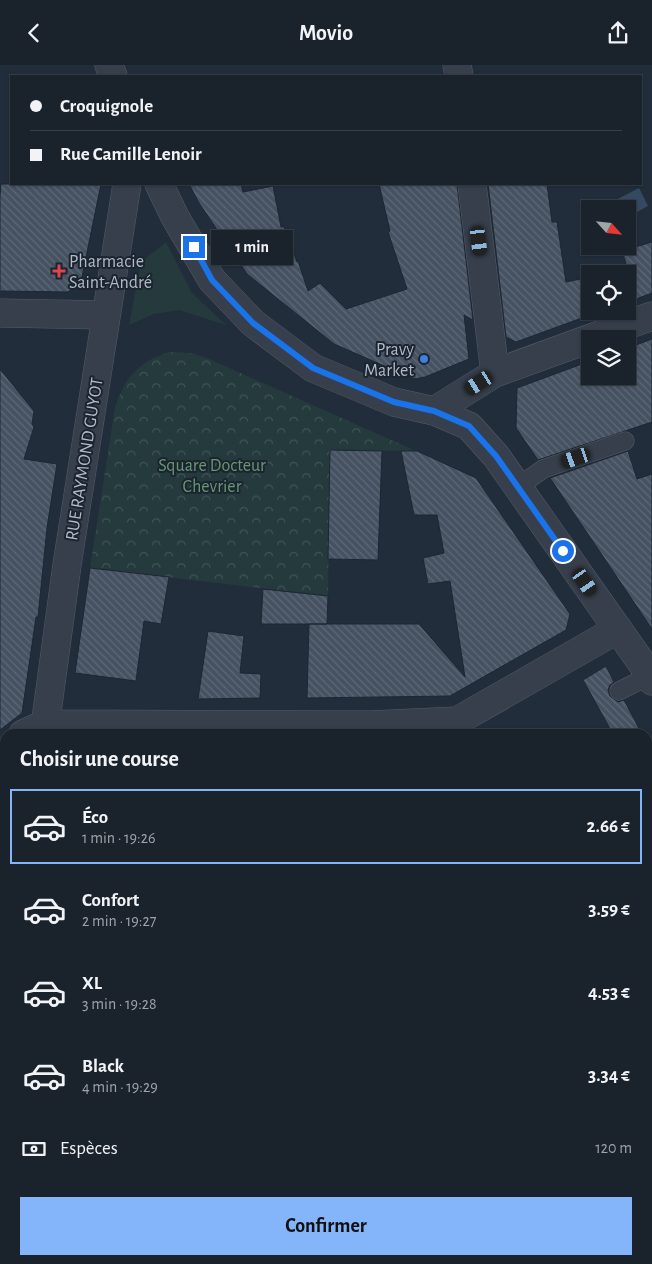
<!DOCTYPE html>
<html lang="fr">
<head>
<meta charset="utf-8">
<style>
	:root { --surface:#1a222c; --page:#232a34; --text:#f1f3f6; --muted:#9fa4a9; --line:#383f48; --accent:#84b4f9 }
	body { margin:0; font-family:"Alegreya Sans",sans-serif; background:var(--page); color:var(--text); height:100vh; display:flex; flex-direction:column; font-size:19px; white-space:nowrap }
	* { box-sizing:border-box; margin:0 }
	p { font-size:16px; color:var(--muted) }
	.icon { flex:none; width:28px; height:28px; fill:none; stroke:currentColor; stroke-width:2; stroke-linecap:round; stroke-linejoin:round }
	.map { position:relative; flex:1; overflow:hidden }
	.sheet { position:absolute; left:0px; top:664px; width:652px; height:536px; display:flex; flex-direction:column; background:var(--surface); border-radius:15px 15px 0 0; box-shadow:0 1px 4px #0004,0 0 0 1px var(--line) }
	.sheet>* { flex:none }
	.top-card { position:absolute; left:10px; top:10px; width:632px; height:110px; border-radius:0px; box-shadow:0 1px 4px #0004,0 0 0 1px var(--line); display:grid; align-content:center; height:110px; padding:0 20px; background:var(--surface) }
	.needle { width:32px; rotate:117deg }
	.tools { position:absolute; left:581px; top:135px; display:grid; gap:10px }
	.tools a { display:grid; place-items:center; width:55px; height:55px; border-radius:0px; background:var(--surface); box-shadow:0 1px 4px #0004,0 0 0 1px var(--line); font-size:25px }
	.end { position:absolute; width:22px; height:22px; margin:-11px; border:6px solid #1a73e8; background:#fff; box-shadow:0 0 0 2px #fff }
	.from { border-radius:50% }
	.bubble { position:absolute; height:35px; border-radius:0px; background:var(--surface); box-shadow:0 1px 4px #0004,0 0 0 1px var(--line); font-size:16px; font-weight:600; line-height:35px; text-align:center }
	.car { position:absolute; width:15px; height:30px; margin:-15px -8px; border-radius:6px; box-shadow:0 0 4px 1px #0007; background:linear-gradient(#222 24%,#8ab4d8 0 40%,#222 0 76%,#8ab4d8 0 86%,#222 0) }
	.top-card b { display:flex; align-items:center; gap:18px; height:48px; font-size:19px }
	.top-card b+b { border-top:1px solid var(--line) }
	.top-card i { width:12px; height:12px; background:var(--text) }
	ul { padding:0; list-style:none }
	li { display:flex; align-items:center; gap:15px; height:75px; margin:0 10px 8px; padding:0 10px; border:2px solid transparent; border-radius:0px }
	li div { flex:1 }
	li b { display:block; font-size:19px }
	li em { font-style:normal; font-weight:600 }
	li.selected { border-color:var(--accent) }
	li>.icon { width:45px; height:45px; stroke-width:1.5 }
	h2 { padding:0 20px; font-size:22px; line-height:60px }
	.pay { display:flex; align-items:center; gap:12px; height:55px; padding:0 20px; font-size:19px }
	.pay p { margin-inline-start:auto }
	.cta { display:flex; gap:10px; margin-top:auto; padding:10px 20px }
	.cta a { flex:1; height:58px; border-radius:0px; background:var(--accent); color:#111; font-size:20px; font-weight:600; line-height:58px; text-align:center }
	header { display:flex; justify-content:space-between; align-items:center; height:65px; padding:0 20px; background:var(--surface); font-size:22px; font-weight:600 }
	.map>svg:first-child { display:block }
	.grass { fill:#243a3c }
	.park { fill:url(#park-crowns) }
	.water { fill:#354962 }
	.building { fill:url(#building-back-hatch); stroke:#1d2632 }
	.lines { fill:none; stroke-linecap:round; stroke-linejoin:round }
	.service-casing { stroke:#545d69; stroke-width:19 }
	.minor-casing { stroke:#545d69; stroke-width:29 }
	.tertiary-casing { stroke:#545d69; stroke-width:29 }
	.service { stroke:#363f4b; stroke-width:18 }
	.minor { stroke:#363f4b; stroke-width:28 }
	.tertiary { stroke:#363f4b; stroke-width:28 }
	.route { stroke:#1a73e8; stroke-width:6 }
	.health-dot { fill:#e0444e; stroke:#1b2430; stroke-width:2 }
	.shop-dot { fill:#3f7fe0; stroke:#1b2430; stroke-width:2 }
	.labels { text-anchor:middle; stroke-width:4; stroke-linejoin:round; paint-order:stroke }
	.poi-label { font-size:18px; fill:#b1bac7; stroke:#1b2430; text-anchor:start }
	.street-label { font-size:18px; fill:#b1bac7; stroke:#1b2430 }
	.park-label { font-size:18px; fill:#679871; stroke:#1b2430 }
</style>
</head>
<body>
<header><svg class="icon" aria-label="back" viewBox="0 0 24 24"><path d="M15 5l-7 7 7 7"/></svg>Movio<svg class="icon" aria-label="share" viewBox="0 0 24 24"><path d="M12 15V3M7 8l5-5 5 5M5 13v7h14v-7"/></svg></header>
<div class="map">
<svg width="652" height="1199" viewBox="0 0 652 1199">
	<defs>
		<pattern id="park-crowns" width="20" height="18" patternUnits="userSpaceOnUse" patternTransform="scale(1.25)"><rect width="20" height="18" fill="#243a3c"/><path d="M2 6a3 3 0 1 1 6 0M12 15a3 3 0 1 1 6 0" fill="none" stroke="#415457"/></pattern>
		<pattern id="building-back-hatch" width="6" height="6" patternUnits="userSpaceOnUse" patternTransform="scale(1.25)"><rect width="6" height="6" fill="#465262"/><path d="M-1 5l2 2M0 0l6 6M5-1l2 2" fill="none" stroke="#5e6977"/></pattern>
	</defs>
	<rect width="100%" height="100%" fill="#222d3b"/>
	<!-- grass -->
	<path class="grass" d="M166,177L192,228L226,260L179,245L154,249L129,260L141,197Z"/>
	<!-- park -->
	<path class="park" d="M169,287L192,288L209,294L416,386L330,385L328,531L90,503L115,343C125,312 138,297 169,287Z
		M648,1175L652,1176V1199H637V1195H648Z"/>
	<!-- water -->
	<path class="water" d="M639,123L648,141L628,152V144H606L604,141Z"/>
	<!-- building -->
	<path class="building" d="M1,119H101L81,217L68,227L0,226V131Z
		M189,119H241L243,127L273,121L281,162H284L288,177L290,176L297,197L298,196L308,226L320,218L346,244L407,224L388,167L390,166L379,119H457L473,255L464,250L469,294L425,312L414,314L334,279L247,209L199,138Z
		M488,119H547L552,157H557L566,217L590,212V246H601L516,277L506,272Z
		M652,177V228L628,237V209H601L627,202L622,186Z
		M652,274V357L538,395L516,363L517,323L590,296V311H628V283Z
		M0,304L34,346L32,359L34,362L24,394L57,399L47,463L38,552H36L22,648L0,665Z
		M330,385L382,386L378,495L328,494Z
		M401,386H417L476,413L570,549L566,565L450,631L307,633L309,559H419L465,612L450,516L428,519L423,493L444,488L437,450H414Z
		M628,386L637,414L652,409V564L550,413Z
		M90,503L169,512L161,559L144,556L136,616L75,608Z
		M263,524L328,531L327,559H261Z
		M208,566L244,571L240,608L261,609L260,633L198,634Z
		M606,601L614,617L610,620L608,625L610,631L618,637L624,635L642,669H613L583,615Z"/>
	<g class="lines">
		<defs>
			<path id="service" d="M518,422L543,404L625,376
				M619,626L649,611
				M648,806L650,805"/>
			<path id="minor" d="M457,0L459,11
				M472,119L495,308
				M0,248L106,250
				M434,346L495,308L652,251
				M23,669L45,659L370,660L457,656L618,564
				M44,669L67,500L127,119
				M0,991L5,955
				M0,1037H5
				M648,1047H652
				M232,1199V1195
				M446,1199V1195"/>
			<path id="tertiary" d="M109,0L113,11
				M159,119L175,152L212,215L253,258L313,303L394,337L434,346L469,361L496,391L643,600L652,616"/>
		</defs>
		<!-- service casing -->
		<use href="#service" class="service-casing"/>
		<!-- minor casing -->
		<use href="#minor" class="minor-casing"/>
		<!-- tertiary casing -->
		<use href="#tertiary" class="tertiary-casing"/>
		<!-- service -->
		<use href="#service" class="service"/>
		<!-- minor -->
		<use href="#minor" class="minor"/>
		<!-- tertiary -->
		<use href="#tertiary" class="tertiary"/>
	</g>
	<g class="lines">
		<!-- route -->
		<path class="route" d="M194,182L212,215L253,258L313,303L394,337L434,346L469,361L496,391L563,486"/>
	</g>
	<!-- markers -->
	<path class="health-dot" d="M56.5 198.5h5v5h5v5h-5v5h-5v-5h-5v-5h5z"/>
	<circle class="shop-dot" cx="424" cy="294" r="5"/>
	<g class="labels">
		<!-- poi labels -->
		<g class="poi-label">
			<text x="69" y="202">Pharmacie<tspan x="69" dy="21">Saint-André</tspan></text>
			<text x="414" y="290" text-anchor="end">Pravy<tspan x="414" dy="21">Market</tspan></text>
		</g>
		<!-- street labels -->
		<g class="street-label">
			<text transform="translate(84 394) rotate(-81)" y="6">RUE RAYMOND GUYOT</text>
		</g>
		<!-- park labels -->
		<g class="park-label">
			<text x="212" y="406">Square Docteur<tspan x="212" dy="21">Chevrier</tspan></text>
		</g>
	</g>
</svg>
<div class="tools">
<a><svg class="needle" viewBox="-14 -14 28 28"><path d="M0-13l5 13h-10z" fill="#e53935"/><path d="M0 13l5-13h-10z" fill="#9fa4a9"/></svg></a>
<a><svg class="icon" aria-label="locate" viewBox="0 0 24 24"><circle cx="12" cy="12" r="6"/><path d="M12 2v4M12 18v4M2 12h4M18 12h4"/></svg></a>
<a><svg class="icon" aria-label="layers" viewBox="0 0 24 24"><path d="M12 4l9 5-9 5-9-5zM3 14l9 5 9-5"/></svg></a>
</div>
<i class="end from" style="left:563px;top:486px"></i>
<i class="end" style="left:194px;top:182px"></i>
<div class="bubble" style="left:211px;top:165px;width:82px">1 min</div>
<i class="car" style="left:479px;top:176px;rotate:173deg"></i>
<i class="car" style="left:479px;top:318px;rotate:238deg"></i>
<i class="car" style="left:576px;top:393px;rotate:251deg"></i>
<i class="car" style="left:585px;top:517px;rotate:145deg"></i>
<div class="top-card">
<b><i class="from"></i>Croquignole</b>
<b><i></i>Rue Camille Lenoir</b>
</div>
<section class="sheet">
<h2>Choisir une course</h2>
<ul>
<li class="selected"><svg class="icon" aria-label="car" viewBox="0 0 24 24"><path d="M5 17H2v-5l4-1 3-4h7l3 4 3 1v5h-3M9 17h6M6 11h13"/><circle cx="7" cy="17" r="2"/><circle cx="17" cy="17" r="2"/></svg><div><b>Éco</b><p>1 min · 19:26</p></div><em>2.66 €</em></li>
<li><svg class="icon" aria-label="car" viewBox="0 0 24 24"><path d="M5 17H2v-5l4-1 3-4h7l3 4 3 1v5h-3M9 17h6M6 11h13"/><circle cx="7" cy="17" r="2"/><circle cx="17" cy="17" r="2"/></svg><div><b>Confort</b><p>2 min · 19:27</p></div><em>3.59 €</em></li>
<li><svg class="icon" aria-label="car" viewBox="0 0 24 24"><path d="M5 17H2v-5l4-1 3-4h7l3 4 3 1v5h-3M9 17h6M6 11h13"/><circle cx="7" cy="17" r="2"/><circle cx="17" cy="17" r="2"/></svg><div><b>XL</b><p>3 min · 19:28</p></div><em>4.53 €</em></li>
<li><svg class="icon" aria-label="car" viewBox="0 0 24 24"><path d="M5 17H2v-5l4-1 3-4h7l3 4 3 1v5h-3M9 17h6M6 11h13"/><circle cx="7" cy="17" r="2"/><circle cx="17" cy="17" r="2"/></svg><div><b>Black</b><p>4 min · 19:29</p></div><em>3.34 €</em></li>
</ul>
<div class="pay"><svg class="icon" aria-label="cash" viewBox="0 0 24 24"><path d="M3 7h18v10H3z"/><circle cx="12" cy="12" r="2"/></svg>Espèces<p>120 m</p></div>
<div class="cta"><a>Confirmer</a></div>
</section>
</div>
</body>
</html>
